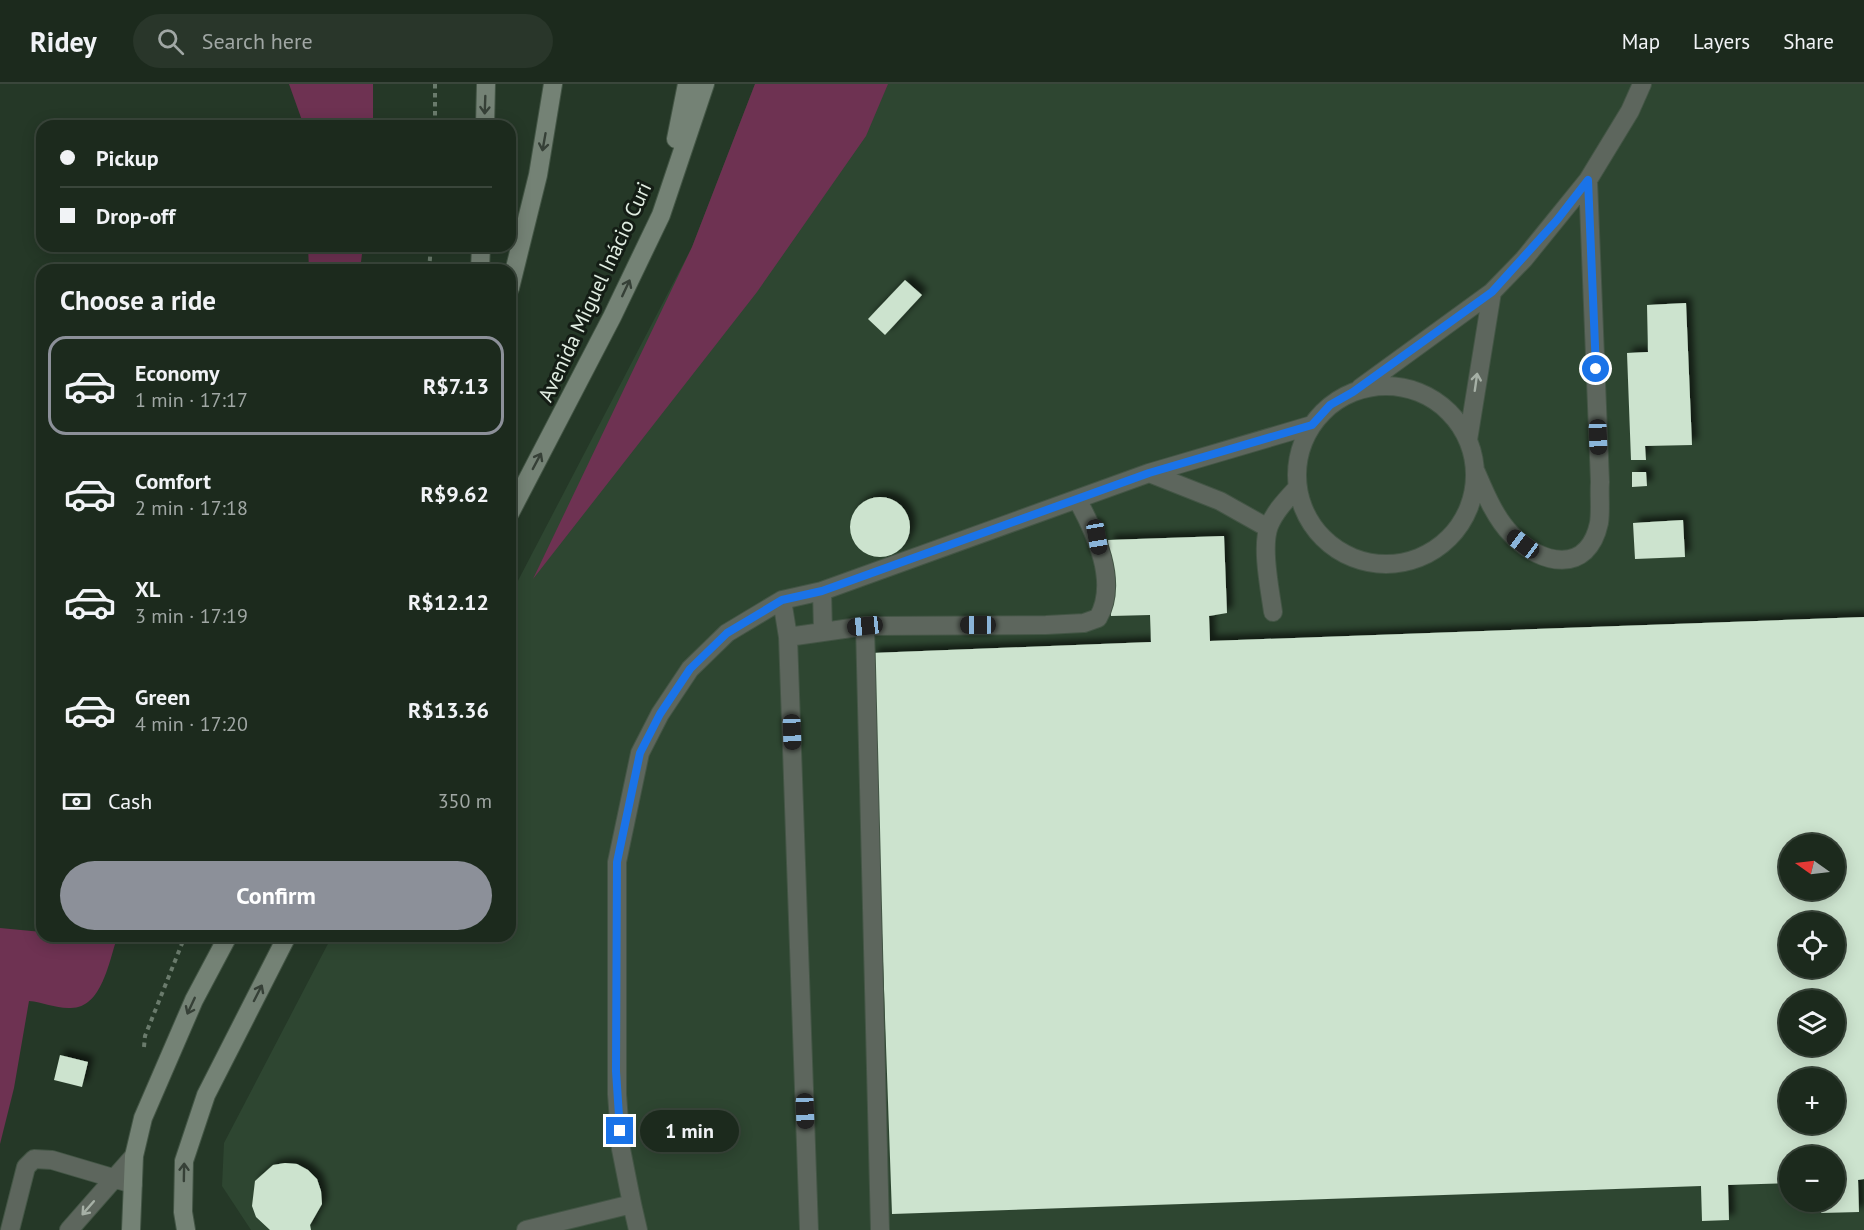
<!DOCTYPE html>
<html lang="en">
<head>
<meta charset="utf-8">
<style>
	:root { --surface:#1c2a1d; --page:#29362a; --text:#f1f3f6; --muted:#a0a7a4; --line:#3a463b; --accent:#8c9099 }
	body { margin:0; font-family:"PT Sans",sans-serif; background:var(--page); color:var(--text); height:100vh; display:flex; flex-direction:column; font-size:22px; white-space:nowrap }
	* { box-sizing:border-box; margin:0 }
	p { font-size:20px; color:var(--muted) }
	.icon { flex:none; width:33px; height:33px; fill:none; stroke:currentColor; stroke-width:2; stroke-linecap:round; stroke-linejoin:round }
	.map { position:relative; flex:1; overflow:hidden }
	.panel { position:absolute; left:36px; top:180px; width:480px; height:678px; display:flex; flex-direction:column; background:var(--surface); border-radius:18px; box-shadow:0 3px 15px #0003,0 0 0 2px var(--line) }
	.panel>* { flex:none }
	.banner { position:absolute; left:36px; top:36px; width:480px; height:132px; border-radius:18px; box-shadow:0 3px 15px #0003,0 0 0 2px var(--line); display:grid; align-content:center; height:132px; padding:0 24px; background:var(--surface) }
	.needle { width:39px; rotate:284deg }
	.fabs { position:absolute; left:1779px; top:750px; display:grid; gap:12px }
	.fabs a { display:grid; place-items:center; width:66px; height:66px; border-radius:50%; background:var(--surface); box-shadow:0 3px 15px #0003,0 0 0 2px var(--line); font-size:30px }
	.end { position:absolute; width:27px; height:27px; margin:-14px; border:8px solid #1a73e8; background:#fff; box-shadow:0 0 0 3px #fff }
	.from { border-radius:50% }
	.bubble { position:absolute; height:42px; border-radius:21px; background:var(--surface); box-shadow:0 3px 15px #0003,0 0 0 2px var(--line); font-size:20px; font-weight:700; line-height:42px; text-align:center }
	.car { position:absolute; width:18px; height:36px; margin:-18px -9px; border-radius:8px; box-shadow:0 0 4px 2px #0007; background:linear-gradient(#222 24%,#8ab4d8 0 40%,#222 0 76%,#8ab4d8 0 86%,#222 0) }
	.banner b { display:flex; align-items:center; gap:21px; height:57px; font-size:22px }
	.banner b+b { border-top:2px solid var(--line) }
	.banner i { width:15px; height:15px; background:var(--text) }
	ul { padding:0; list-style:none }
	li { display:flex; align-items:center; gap:18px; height:99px; margin:0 12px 9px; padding:0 12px; border:3px solid transparent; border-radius:18px }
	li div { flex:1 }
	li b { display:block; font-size:22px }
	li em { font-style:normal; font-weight:700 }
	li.on { border-color:var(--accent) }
	li>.icon { width:54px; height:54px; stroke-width:1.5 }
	h2 { padding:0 24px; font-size:27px; line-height:72px }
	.pay { display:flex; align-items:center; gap:15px; height:66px; padding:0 24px; font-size:22px }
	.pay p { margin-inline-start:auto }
	.cta { display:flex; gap:12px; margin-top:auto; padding:12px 24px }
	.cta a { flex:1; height:69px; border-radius:36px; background:var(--accent); color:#fff; font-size:24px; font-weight:700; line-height:69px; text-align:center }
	header { display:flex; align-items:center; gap:36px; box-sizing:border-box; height:84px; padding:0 30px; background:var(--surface); border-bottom:2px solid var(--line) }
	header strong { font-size:28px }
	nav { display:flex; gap:33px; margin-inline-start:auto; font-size:21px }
	.search { width:420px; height:54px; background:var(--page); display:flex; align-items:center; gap:15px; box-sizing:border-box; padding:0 21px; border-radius:33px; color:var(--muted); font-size:22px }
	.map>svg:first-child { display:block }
	.built { fill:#2e4631; fill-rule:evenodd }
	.green { fill:#6e3252 }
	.building { fill:#cce3ce; fill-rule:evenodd; filter:url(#shadow) }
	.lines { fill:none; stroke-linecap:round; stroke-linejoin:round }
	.lane-casing { stroke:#435545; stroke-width:20 }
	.secondary-casing { stroke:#435545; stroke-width:20 }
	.path { stroke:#6a7b6c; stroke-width:4; stroke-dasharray:4.5 4.5; stroke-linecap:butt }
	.lane { stroke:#5d665d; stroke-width:18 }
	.secondary { stroke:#748275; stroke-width:18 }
	.oneway { stroke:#364037 }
	.oneway2 { stroke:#a6b0a6 }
	.route { stroke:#1a73e8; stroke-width:8 }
	.labels { text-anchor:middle; stroke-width:6; stroke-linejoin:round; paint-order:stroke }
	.street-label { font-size:21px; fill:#e1ede2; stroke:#141d15 }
</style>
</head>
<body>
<header>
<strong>Ridey</strong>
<div class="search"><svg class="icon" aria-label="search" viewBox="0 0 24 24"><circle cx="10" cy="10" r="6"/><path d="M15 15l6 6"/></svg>Search here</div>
<nav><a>Map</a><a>Layers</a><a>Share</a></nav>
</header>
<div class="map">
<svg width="1864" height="1146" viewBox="0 0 1864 1146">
	<defs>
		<filter id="shadow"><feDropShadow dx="5.5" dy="-5.5" stdDeviation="3" flood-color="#0009"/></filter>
	</defs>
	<rect width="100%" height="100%" fill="#253827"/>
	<!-- built -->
	<path class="built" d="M755,0H1864V1146H251L222,1102L224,1059L332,852H510V512L692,163ZM1790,760H1834V806H1790ZM1790,838H1834V884H1790ZM1790,916H1834V962H1790ZM1790,994H1834V1040H1790ZM1790,1072H1834V1118H1790Z"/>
	<!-- green -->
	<path class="green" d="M289,0H373V42H304Z
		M755,0H888L866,52L757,208L533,495L692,163Z
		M308,162H363L360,186H309Z
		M0,844L42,848V852L117,854C109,877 102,924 71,924C57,925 43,918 29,917L14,1004L0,1060Z"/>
	<!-- building -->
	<path class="building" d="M905,196L922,211L885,251L868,235Z
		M1686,219L1692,361L1645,362L1646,376H1631L1627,269L1648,268L1647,221Z
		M1632,388H1646L1647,402L1632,403Z
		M850 443a30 30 0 1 1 60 0a30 30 0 1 1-60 0Z
		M1683,436L1685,473L1635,475L1633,439Z
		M1224,452L1227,529L1209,532L1210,557L1864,533V1095L1858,1096L1859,1128L1821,1129V1118H1834V1072H1790V1099L1728,1101L1729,1136L1702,1137L1701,1102L892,1130L872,569L1151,558L1150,531L1111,532L1108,456ZM1790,760H1834V806H1790ZM1790,838H1834V884H1790ZM1790,916H1834V962H1790ZM1790,994H1834V1040H1790Z
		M60,971L88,978L82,1003L54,996Z
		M285,1079L297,1080L308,1086L317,1095L321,1107L322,1120L310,1141L311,1146H270L256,1133L252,1122L255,1097L273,1081Z"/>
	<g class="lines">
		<defs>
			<path id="lane" d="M1297 391a89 89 0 1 1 178 0a89 89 0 1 1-178 0Z
				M1360,304L1492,208L1524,175L1588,96L1630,27L1642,0
				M1468,356L1492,208
				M1476,388C1485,409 1495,434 1512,451C1541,481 1588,491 1599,439C1601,426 1599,411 1600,398L1588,96
				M1149,389L1220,417L1268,444
				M822,507L823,547
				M782,516L822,507L1149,389L1312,341
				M1273,528C1270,506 1261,463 1269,442C1275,427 1287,415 1297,404
				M865,542L880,1146
				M788,553L865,542L1046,541L1084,539L1098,534C1119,498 1095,448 1077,415
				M632,1120L621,1065L617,1010V778L640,669L660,630L690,585L727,549L782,516L788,553L809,1146
				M10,1146L26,1083L34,1075L52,1076L133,1100
				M69,1146L134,1072
				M526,1146L632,1120L638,1146"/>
			<path id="secondary" d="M485,42L486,0
				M676,55L687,0
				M480,186L481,162
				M510,204L538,91L553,0
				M510,429L612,233L661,131L705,0
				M131,1146L134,1072L143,1034L194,916L228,852
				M186,1146L183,1128L184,1077L206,1011L287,852"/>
		</defs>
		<!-- lane casing -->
		<use href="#lane" class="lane-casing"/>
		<!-- secondary casing -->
		<use href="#secondary" class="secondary-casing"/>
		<!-- path -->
		<path class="path" d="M435,0V42
			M429,186L431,162
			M144,963L145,952L185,852"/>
		<!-- lane -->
		<use href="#lane" class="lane"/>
		<!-- secondary -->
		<use href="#secondary" class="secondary"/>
	</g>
	<!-- one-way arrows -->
	<defs><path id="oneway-shaft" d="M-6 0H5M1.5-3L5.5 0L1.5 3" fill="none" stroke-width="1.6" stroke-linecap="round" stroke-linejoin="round" transform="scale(1.5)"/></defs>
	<g class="oneway">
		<use href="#oneway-shaft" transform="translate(485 21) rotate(92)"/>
		<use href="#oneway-shaft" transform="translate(544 58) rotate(100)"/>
		<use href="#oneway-shaft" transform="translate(626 204) rotate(-65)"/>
		<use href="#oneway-shaft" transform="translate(537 377) rotate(-62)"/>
		<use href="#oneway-shaft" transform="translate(258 909) rotate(-63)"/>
		<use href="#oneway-shaft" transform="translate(191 922) rotate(115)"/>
		<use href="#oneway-shaft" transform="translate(184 1088) rotate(-89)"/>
	</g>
	<g class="oneway2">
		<use href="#oneway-shaft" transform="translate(1476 298) rotate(-82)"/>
		<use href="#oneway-shaft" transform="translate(88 1124) rotate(131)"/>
	</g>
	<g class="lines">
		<!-- route -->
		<path class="route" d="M620,1047L616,987L617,778L640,669L660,630L690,585L727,549L782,516L822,507L1149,389L1312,341L1330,321L1353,308L1492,208L1557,136L1588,96L1596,285"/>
	</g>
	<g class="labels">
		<!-- street labels -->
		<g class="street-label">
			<text transform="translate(595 208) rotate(-65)" y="7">Avenida Miguel Inácio Curi</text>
		</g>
	</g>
</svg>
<div class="fabs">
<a><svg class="needle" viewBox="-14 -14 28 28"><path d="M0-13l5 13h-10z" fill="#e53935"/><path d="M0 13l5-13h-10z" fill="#a0a7a4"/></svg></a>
<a><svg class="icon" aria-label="locate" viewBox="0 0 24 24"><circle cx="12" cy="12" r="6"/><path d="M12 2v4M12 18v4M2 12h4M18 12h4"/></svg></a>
<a><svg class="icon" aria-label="layers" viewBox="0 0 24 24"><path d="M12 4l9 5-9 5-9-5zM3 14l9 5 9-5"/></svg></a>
<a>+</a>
<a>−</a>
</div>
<i class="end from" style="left:1596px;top:285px"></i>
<i class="end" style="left:620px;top:1047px"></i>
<div class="bubble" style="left:640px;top:1026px;width:99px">1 min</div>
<i class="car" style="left:1598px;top:353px;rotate:178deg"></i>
<i class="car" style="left:1097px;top:453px;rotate:170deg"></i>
<i class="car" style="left:1523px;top:460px;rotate:307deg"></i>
<i class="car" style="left:978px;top:541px;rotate:270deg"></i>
<i class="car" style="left:865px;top:542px;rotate:264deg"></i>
<i class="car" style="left:792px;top:648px;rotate:178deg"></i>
<i class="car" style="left:805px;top:1027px;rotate:178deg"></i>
<div class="banner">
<b><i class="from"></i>Pickup</b>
<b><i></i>Drop-off</b>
</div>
<section class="panel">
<h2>Choose a ride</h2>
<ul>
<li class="on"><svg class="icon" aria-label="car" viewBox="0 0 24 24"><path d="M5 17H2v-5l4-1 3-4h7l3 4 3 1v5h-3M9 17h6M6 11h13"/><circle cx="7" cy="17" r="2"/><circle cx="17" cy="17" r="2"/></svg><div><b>Economy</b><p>1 min · 17:17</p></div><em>R$7.13</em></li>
<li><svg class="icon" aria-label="car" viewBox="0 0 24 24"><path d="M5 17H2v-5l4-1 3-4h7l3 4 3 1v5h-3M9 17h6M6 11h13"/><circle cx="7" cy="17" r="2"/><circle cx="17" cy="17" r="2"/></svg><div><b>Comfort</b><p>2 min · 17:18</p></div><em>R$9.62</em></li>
<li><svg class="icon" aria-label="car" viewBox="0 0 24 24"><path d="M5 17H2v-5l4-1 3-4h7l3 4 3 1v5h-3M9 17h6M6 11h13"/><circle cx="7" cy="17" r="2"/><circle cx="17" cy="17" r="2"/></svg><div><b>XL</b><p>3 min · 17:19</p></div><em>R$12.12</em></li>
<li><svg class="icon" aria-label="car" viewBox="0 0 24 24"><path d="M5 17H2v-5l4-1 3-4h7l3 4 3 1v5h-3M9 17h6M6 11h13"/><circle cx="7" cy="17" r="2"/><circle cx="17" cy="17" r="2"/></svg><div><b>Green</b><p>4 min · 17:20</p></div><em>R$13.36</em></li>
</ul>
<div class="pay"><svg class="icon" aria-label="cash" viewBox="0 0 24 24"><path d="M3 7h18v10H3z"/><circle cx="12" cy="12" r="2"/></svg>Cash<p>350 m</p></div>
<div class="cta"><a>Confirm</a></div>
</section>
</div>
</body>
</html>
